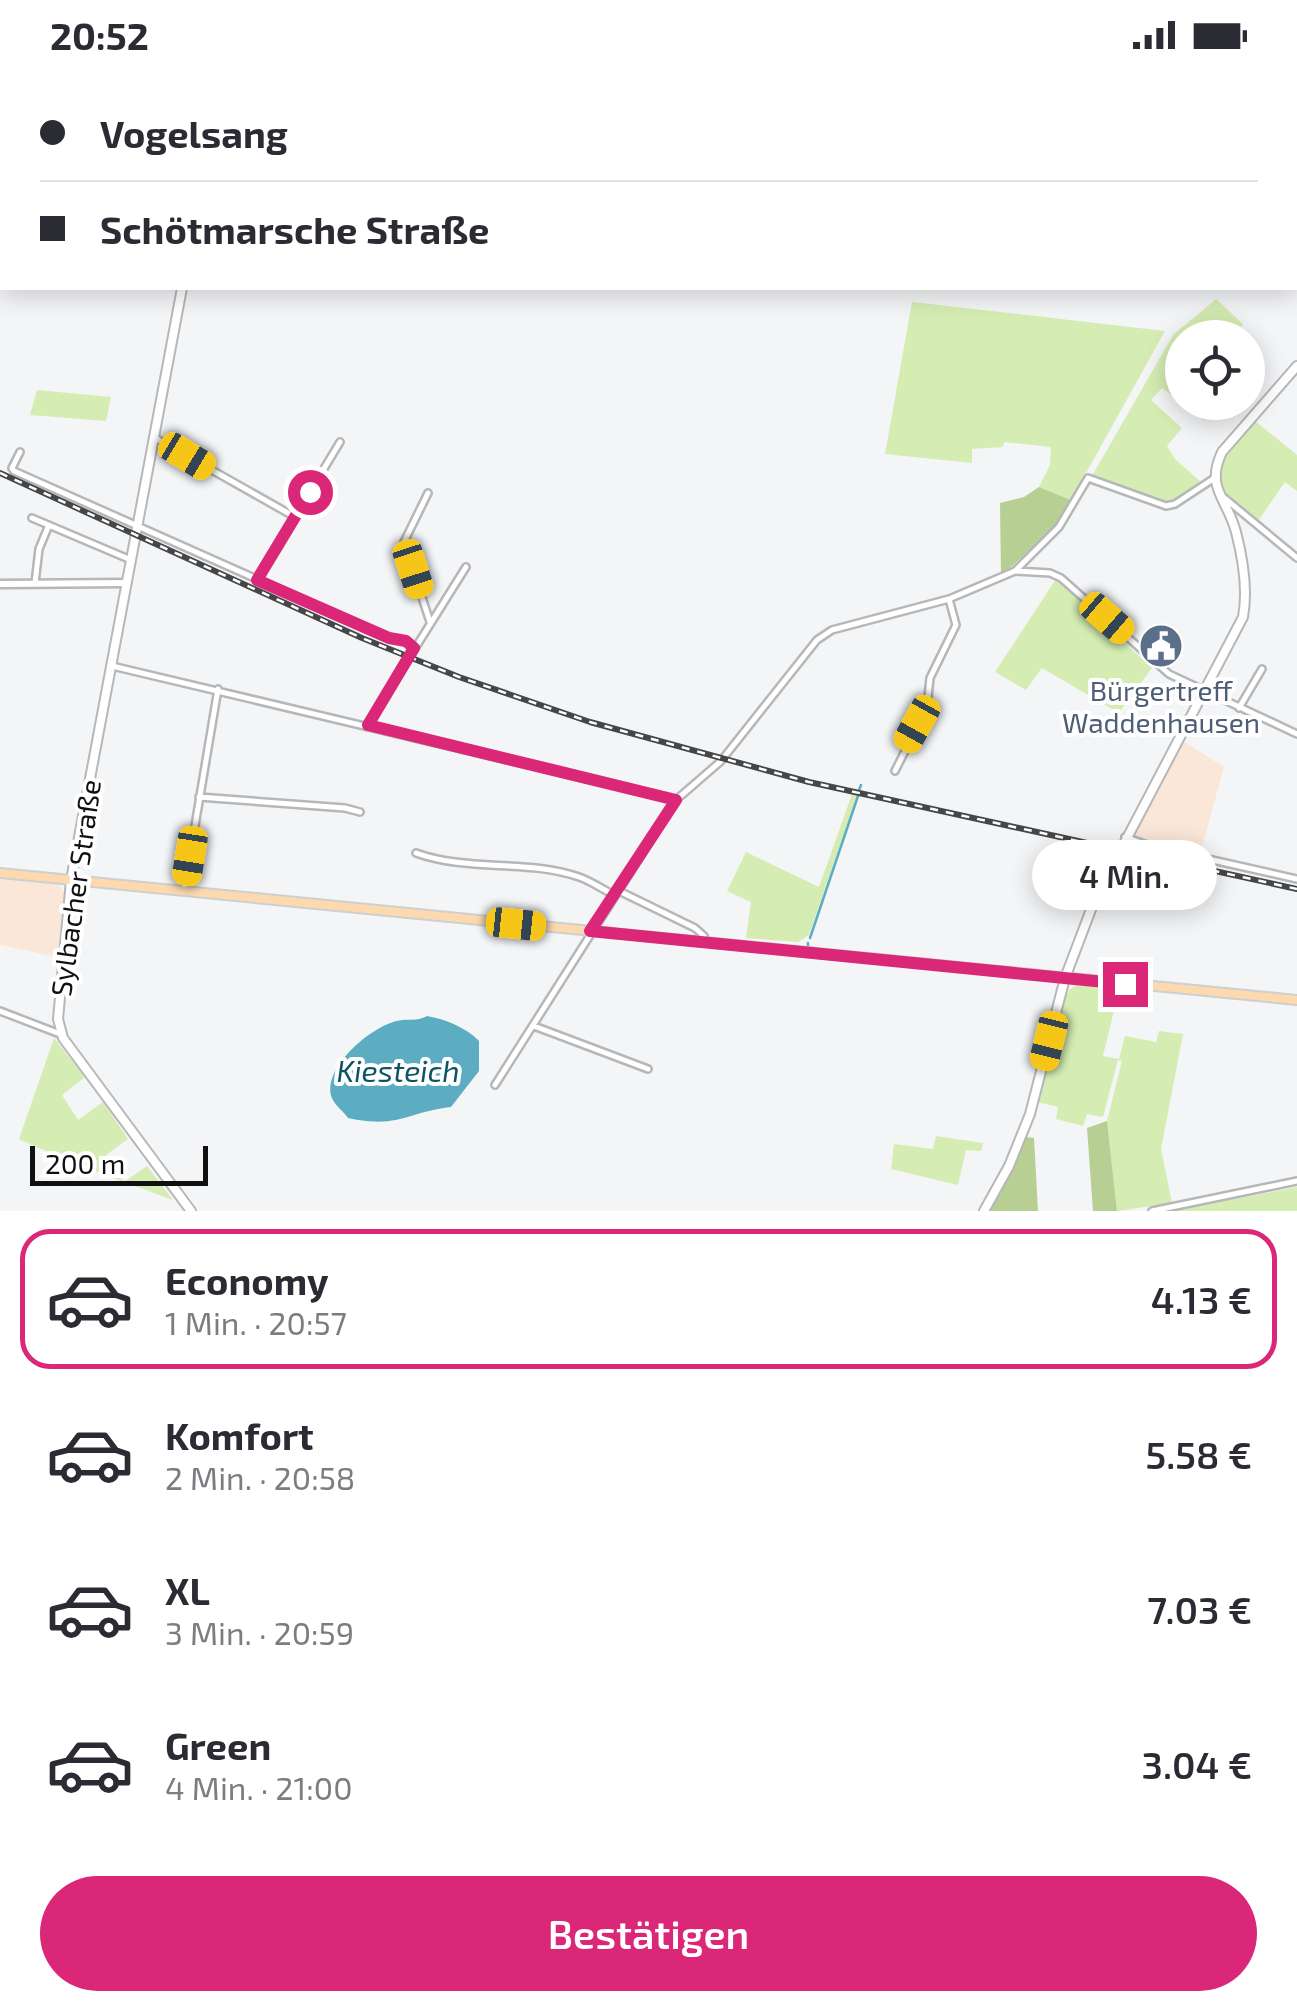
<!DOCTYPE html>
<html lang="de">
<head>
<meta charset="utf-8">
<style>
	:root { --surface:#fff; --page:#f2f2f3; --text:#2b2b33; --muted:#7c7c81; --line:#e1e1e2; --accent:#db2777 }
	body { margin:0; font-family:"Exo 2",sans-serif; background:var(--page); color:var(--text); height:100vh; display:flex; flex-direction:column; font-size:38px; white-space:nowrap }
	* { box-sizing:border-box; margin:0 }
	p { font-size:32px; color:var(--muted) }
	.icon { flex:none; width:55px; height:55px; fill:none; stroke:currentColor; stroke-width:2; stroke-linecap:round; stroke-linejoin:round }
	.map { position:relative; height:1141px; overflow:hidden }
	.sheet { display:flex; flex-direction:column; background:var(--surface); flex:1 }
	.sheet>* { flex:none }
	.top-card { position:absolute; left:0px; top:0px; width:1298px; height:220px; box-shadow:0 5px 25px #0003; display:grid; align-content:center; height:220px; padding:0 40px; background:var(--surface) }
	.tools { position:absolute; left:1165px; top:250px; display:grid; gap:20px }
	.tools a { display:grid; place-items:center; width:100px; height:100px; border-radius:50%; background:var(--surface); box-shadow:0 5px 25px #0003; font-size:50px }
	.scale { position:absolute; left:30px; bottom:25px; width:178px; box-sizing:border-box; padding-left:10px; border:5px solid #101011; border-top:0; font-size:28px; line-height:35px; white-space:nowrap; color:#101011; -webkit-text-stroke:8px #fff; paint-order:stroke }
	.end { position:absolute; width:45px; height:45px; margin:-22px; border:12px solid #db2777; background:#fff; box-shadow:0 0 0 5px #fff }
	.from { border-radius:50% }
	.bubble { position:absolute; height:70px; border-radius:35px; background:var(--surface); box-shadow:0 5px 25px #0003; font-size:32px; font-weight:600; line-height:70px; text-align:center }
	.car { position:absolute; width:30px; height:60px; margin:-30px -15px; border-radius:12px; box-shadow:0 0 8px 2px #0007; background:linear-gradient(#f5c518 24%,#345 0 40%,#f5c518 0 76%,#345 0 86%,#f5c518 0) }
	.top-card b { display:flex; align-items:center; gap:35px; height:95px; font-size:38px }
	.top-card b+b { border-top:2px solid var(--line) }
	.top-card i { width:25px; height:25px; background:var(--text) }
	ul { padding:18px 0 0; list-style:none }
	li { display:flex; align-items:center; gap:30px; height:140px; margin:0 20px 15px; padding:0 20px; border:5px solid transparent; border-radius:30px }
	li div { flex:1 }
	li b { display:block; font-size:38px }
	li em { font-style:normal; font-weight:600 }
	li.active { border-color:var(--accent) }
	li>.icon { width:90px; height:90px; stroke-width:1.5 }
	.action { display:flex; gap:20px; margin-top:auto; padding:20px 40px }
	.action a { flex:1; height:115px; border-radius:60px; background:var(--accent); color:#fff; font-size:40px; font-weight:600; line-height:115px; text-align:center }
	.status { display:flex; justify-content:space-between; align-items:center; height:70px; padding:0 50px; background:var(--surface); direction:ltr }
	.status svg { height:28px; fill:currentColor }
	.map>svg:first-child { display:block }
	.commercial { fill:#fbe7d8 }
	.green { fill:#d5edb3 }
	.forest { fill:#b7cf93 }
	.water { fill:#5cadc2 }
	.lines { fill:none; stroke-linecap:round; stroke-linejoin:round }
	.stream { stroke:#5cadc2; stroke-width:2.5 }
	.minor-casing { stroke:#b6b7b9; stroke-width:10 }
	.tertiary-casing { stroke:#b6b7b9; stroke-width:11 }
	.secondary-casing { stroke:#b6b7b9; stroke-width:12 }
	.primary-casing { stroke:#cfcfcf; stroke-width:12 }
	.minor { stroke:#fff; stroke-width:5 }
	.tertiary { stroke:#fff; stroke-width:6 }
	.secondary { stroke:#fff; stroke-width:8 }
	.primary { stroke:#fdd9b0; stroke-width:8 }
	.rail-casing { stroke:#454647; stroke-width:6 }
	.rail { stroke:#fff; stroke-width:2.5; stroke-dasharray:8; stroke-linecap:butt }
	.route { stroke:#db2777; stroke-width:12 }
	.labels { text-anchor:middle; stroke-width:8; stroke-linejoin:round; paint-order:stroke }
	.service-label { font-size:28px; fill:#4e5e75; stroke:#fff }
	.street-label { font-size:28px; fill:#101011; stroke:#fff }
	.water-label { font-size:30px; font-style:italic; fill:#0d5463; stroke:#fff }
</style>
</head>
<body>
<div class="status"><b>20:52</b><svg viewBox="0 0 49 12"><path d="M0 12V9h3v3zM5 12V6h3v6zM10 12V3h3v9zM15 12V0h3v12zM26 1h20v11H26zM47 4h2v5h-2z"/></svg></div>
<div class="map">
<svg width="1297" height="1141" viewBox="0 0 1297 1141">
	<rect width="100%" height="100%" fill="#f4f5f7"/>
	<!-- commercial -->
	<path class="commercial" d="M1181,670L1224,697L1200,784L1127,767Z
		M0,809L58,814L64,822L57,887L0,875Z"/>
	<!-- green -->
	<path class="green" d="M1216,229L1243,254L1232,267L1182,268V332L1218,335L1204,350L1162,318L1151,330L1182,358L1167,376L1175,389L1202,413L1174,432L1166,433L1092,406L1173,265Z
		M912,232H913L1165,261L1071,430L1039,417L1050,395L1051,377L1004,372L1003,377L972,379V393L885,384Z
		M37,320L111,327L106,351L30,345Z
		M1254,350L1297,385V421L1285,412L1258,451L1224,423L1216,409L1224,383Z
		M1056,509L1152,598L1119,643L1042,598L1026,620L995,602Z
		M852,724L857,726L809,865L798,872L746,868L751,832L727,821L746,782L819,817Z
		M1077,915L1119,920L1103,986L1119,989L1125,966L1156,972L1159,961L1183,964L1161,1079L1172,1133L1117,1141L1107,1051L1122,991L1118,990L1103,1047L1087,1044L1083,1056L1056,1049L1058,1037L1037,1032L1063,933L1069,920Z
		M54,968L85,1007L62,1025L78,1050L103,1032L128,1069L102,1088L124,1112L147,1096L173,1130C121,1111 69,1092 19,1069Z
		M936,1066L983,1073L981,1081L966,1080L958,1115L891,1099L894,1074L933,1079Z
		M1297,1117V1141H1172Z"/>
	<!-- forest -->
	<path class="forest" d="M1039,417L1071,430L1058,454L1009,499L1001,503L1000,433L1024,427Z
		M1107,1051L1117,1141H1093L1087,1058Z
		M1026,1067L1034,1068L1038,1141H988Z"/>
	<!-- water -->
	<path class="water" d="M427,946C445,949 467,958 479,971V1001L451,1037C407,1042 399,1059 348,1048C344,1042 336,1036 333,1030C318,1001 371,956 397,951C408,948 416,952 427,946Z"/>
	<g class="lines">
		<!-- stream -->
		<path class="stream" d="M859,720L861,715
			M810,868L858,726
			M808,876V873"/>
		<defs>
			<path id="minor" d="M249,2L250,0
				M155,368L295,447
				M20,382L12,398L14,401L389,568L406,571L414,578
				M428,423L404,472L430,552
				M1222,426L1297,488
				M32,448L131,490
				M1015,501L1059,457L1088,408L1166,436L1175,434L1213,409
				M257,510L340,372
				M35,513L39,479L49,455
				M112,596L676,730
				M1239,638L1262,599
				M367,655L466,497
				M895,701L927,637L930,608L956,555L949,529
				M199,727L345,738L360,742
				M1125,767L1150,776L1297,809
				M416,783C468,802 528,789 579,807C591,811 602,819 614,825
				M617,820L695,858L704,866
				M184,821L218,619
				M0,941L60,964
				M534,956L648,999
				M495,1015L676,730L721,691L817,570L832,560L949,529L1015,501L1050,503L1061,508L1169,604L1297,664
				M1152,1141L1297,1111"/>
			<path id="tertiary" d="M0,514L127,513"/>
			<path id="secondary" d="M165,2V0
				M182,218L71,810L58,949L63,968L191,1141
				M984,1141L1009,1096L1030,1044L1065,908L1095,829L1243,547C1248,520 1243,489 1236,462C1227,428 1205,418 1222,382L1297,296"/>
			<path id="primary" d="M0,803L1297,930"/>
		</defs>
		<!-- minor casing -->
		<use href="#minor" class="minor-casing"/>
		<!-- tertiary casing -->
		<use href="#tertiary" class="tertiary-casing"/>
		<!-- secondary casing -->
		<use href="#secondary" class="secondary-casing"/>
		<!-- primary casing -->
		<use href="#primary" class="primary-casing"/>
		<!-- minor -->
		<use href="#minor" class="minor"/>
		<!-- tertiary -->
		<use href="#tertiary" class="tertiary"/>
		<!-- secondary -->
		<use href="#secondary" class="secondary"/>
		<!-- primary -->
		<use href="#primary" class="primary"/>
		<defs>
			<path id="rail" d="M0,403L362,568L459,607L590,652L809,712L1297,819"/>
		</defs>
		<!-- rail casing -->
		<use href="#rail" class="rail-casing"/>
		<!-- rail -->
		<use href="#rail" class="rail"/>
	</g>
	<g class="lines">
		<!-- route -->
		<path class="route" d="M310,422L257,510L389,568L406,571L414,578L368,655L676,730L590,861L1125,914"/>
	</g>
	<!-- icons -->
	<defs>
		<symbol id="civic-disc" viewBox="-11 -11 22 22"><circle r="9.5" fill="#5c6f8a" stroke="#fff"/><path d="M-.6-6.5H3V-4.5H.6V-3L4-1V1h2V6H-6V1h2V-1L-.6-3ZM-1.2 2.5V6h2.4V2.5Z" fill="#fff"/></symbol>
	</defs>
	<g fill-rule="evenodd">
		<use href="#civic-disc" x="1136" y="551" width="50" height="50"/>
	</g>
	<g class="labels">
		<!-- service labels -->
		<g class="service-label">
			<text x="1161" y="631">Bürgertreff<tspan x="1161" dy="32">Waddenhausen</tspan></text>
		</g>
		<!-- street labels -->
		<g class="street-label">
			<text transform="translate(76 818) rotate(-82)" y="10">Sylbacher Straße</text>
		</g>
		<!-- water labels -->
		<g class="water-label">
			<text x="398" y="1012">Kiesteich</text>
		</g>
	</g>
</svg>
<div class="tools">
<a><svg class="icon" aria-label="locate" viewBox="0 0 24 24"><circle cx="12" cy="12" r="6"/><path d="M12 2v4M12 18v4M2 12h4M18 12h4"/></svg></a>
</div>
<div class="scale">200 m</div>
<i class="end from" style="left:310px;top:422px"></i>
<i class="end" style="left:1125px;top:914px"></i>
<div class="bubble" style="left:1032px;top:770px;width:185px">4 Min.</div>
<i class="car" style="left:187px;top:386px;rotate:121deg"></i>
<i class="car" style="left:413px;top:499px;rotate:162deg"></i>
<i class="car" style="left:1107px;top:548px;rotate:131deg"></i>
<i class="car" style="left:917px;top:654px;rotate:209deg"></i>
<i class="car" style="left:190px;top:786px;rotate:189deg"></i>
<i class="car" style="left:516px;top:854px;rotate:96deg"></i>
<i class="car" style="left:1049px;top:971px;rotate:194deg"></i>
<div class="top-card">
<b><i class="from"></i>Vogelsang</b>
<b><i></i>Schötmarsche Straße</b>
</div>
</div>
<section class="sheet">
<ul>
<li class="active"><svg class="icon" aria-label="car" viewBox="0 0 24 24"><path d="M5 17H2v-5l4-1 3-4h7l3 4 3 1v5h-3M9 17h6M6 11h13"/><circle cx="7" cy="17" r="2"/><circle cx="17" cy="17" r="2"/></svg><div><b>Economy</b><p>1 Min. · 20:57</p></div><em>4.13 €</em></li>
<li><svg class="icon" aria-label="car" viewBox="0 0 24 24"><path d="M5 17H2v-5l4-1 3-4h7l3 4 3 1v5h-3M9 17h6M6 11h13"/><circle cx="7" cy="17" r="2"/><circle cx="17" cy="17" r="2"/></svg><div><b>Komfort</b><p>2 Min. · 20:58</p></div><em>5.58 €</em></li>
<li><svg class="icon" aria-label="car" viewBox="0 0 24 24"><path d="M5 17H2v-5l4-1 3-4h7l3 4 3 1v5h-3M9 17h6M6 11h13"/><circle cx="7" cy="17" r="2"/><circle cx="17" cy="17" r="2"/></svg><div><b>XL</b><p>3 Min. · 20:59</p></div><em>7.03 €</em></li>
<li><svg class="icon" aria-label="car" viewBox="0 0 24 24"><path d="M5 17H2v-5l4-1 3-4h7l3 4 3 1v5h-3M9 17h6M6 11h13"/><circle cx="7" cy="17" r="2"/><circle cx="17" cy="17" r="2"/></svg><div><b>Green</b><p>4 Min. · 21:00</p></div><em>3.04 €</em></li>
</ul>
<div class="action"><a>Bestätigen</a></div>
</section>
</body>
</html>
